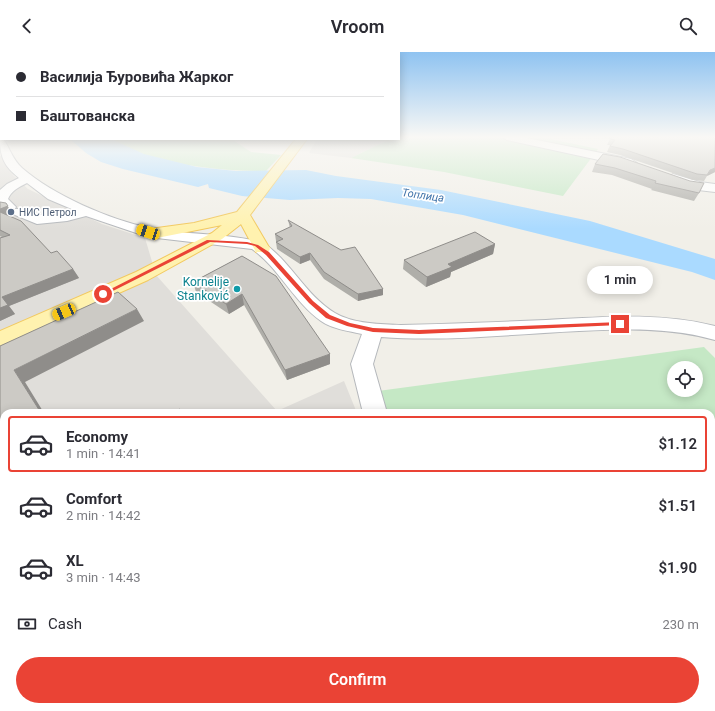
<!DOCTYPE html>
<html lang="en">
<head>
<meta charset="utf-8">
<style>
	:root { --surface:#fff; --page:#f2f2f3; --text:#2b2b33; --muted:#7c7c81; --line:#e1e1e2; --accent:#ea4335 }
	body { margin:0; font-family:Roboto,sans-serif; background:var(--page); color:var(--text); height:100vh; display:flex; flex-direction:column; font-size:15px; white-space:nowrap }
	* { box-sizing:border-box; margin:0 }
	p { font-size:13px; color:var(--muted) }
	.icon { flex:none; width:22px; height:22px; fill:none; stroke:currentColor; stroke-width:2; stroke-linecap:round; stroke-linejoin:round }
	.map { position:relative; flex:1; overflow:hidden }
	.sheet { position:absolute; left:0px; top:357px; width:715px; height:302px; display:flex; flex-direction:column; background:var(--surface); border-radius:12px 12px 0 0; box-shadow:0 2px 10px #0003 }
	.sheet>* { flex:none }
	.banner { position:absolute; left:0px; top:0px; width:400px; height:88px; box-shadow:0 2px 10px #0003; display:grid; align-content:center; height:88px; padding:0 16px; background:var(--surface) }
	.buttons { position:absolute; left:667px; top:309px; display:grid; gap:8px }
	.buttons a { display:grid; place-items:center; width:36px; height:36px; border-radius:50%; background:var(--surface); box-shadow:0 2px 10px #0003; font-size:20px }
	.end { position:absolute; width:18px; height:18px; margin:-9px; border:5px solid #ea4335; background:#fff; box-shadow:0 0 0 2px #fff }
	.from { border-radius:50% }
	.bubble { position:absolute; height:28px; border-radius:14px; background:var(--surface); box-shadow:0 2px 10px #0003; font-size:13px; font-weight:600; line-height:28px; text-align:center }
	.car { position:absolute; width:12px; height:24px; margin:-12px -6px; border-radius:5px; box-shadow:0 0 3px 1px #0007; background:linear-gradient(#f5c518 24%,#345 0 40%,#f5c518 0 76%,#345 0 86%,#f5c518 0) }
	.banner b { display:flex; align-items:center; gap:14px; height:38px; font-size:15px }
	.banner b+b { border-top:1px solid var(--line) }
	.banner i { width:10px; height:10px; background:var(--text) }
	ul { padding:7px 0 0; list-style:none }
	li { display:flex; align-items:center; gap:12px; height:56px; margin:0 8px 6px; padding:0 8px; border:2px solid transparent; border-radius:4px }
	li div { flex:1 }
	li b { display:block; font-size:15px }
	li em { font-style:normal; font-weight:600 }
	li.active { border-color:var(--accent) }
	li>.icon { width:36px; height:36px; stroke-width:1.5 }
	.pay { display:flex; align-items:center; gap:10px; height:44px; padding:0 16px; font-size:15px }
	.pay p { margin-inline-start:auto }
	.primary-button { display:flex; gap:8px; margin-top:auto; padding:8px 16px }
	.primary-button a { flex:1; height:46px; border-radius:24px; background:var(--accent); color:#fff; font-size:16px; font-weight:600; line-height:46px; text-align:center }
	header { display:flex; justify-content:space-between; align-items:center; height:52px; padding:0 16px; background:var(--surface); font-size:18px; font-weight:600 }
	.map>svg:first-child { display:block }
	.industrial { fill:#e0deda }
	.green { fill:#c5e8c5; fill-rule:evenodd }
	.water { fill:#aadaff }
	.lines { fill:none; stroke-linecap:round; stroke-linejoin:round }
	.minor-casing { stroke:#b5b8bc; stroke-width:2 }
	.major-casing { stroke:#f2c960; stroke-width:2 }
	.minor { fill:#fff; fill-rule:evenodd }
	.major { fill:#fff2af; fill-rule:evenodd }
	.wall { fill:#afaea9 }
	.shaded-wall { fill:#8f8d8a }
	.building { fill:#cccac5; stroke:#8f8d8a }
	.route { fill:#ea4335 }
	.service-dot { fill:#5c6f8a; stroke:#fff; stroke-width:1.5 }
	.culture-dot { fill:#0f9aa8; stroke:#fff; stroke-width:1.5 }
	.labels { text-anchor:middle; stroke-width:3.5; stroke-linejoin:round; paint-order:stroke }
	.far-service-label { font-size:10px; fill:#4e5e75; stroke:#fff; text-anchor:start }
	.far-water-label { font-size:11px; font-style:italic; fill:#4174aa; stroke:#fff }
	.culture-label { font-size:12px; fill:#0d838f; stroke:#fff; text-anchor:end }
</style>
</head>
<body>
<header><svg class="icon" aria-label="back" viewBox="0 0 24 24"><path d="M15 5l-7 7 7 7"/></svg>Vroom<svg class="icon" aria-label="search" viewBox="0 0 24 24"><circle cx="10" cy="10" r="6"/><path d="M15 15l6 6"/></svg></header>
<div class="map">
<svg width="715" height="659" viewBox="0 0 715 659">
	<rect width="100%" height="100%" fill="#f1efe8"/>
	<!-- industrial -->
	<path class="industrial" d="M317,87H390L351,106L309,101Z
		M0,103L13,123L28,137L102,172L145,186L156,223L277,359L344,329L357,361H4V655H448V659H0Z"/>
	<!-- green -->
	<path class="green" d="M399,85H541L598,97L563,144L444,120L351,106L390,87H399Z
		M111,87H235L233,88L251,100L281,103L266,119C225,119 184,115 145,103C134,99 122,92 111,87Z
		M704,295L715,306V659H468L467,655H711V361H385L378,339ZM674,316H696V338H674Z"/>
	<!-- water -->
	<path class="water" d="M70,87H111L144,102L197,115L236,119L306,118L336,124L441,138L590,169L715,207V228L692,220L463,163L371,147L338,146L290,148L242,144L209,136L208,132L198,135L123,117L101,110L86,101Z"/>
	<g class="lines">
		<defs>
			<path id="minor" d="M502,85H522L631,107L637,111L631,115L507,88Z
				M0,87L4,88C10,97 13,108 22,116C53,143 110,168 150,176C187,183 225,181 262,190C290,208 305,243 335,261C354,272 380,272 401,273C449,272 498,270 546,268C603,265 659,260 715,274V288C670,275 625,277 579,279C513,282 446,290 381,285L373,312L387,361H363L351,312L362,282C349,279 332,277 321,269C293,249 279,216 252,197L148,185L86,164L67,169L37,172L15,163L13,160L15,157H25L39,163L74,158L48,147L27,131C19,135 11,139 8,147L16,155L14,158L9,159L0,156V138L7,132L19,126C4,114 0,105 0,87Z
				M673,122L700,130L715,132V140L698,138L669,129L667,126Z
				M131,655H172L170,659H129Z
				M380,655H418L419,659H381Z"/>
			<path id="major" d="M296,87H307L250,163L270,197L268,200H256L241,172L222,187L148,228L0,294V279L136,220L212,181L222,173L157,186L152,184L149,181L152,178L157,176L194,171L237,160Z"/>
		</defs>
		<!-- minor casing -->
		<use href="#minor" class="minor-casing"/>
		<!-- major casing -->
		<use href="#major" class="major-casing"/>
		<!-- minor -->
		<use href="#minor" class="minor"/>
		<!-- major -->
		<use href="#major" class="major"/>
	</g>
	<!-- wall -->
	<path class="wall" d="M600,85H715V120L707,124L704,129L693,128L620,103L607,100L610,93H607L610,87Z
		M603,102L699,141L694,149L651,138L652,137L612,123L592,120L595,112Z
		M0,150L12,160L13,163L10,164L51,201L73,217L79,226L9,254L15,262L0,269L2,185L0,184Z
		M288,168L383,237V243L358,249L324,227L310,208L300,212L277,197L276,190H277L276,189L275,182L290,176Z
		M495,192L493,202L451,220L450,225L426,235L403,217L404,208Z
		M242,204L330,312L287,328L244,253L229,262L196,240L193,230Z"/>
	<!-- shaded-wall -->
	<path class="shaded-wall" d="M715,116V120L707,124L710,118Z
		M6,151L13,163L3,167L0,162V157Z
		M495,192L493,202L451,220L450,225L426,235L427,225L448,212Z
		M310,201V208L300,212V205Z
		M73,217L79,226L9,254L15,262L0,269V256L2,245Z
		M383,237V243L358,249V242Z
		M242,242L244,253L229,262L226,252Z
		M137,257L144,269L25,330L44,361H41L14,318Z
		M330,302V312L287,328L285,318Z
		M4,526V546L0,549V529Z
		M92,655H110L106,659H88Z
		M257,655H259L262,659H259Z"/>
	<!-- building -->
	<path class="building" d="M612,85H715V116L710,118L707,123L697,122L623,97L610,94L615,88L610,87Z
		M603,102L620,105L690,129L704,131L699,141L655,131L656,129L615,116L595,112Z
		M0,150L6,151L8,154L0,157Z
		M0,160L21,169L51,201L57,199L73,217L2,245L8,253L0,256V186L10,183L0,178Z
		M288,168L341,198L355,195L383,237L358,242L324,220L310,201L300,205L276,190L283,187L275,182L292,174Z
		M475,180L495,192L448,212L452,215L427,225L404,208Z
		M242,204L276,224L330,302L285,318L242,242L226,252L193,230Z
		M118,240L137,257L14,318L41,361H4V526L0,529V294Z
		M180,357L184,361H173Z
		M4,647V655H92L88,659H0V650Z
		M196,655H257L259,659H191Z"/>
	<!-- sky -->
	<linearGradient id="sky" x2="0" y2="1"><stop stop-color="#8fc3f1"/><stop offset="0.48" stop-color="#f9f8f5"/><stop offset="1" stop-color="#f9f8f5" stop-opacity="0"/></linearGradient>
	<rect width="715" height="177" fill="url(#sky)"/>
	<!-- route -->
	<path class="route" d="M207,188L247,190L258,193L269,200L313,249L330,263L350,271L373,276L419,278L620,270L623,272L620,273L419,282L373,280L347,274L326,266L309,251L266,203L255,194L247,192L210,190L105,243L101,242Z"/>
	<!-- markers -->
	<circle class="service-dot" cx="11" cy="160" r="4"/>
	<circle class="culture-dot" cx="237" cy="237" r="4"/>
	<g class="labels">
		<!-- far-service labels -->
		<g class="far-service-label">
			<text x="19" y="164">НИС Петрол</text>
		</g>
		<!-- far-water labels -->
		<g class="far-water-label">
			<text transform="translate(423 143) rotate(8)" y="4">Топлица</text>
		</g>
		<!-- culture labels -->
		<g class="culture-label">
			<text x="229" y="234">Kornelije<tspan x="229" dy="14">Stanković</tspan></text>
		</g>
	</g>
</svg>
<div class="buttons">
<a><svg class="icon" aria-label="locate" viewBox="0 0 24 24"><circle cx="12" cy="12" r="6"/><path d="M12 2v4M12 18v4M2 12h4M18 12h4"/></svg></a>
</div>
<i class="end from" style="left:103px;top:242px"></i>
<i class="end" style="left:620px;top:272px"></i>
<div class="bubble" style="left:587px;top:214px;width:66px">1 min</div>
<i class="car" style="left:148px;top:180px;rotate:288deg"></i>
<i class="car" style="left:64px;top:260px;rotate:247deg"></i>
<div class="banner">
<b><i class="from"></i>Василија Ђуровића Жарког</b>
<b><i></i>Баштованска</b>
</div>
<section class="sheet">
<ul>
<li class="active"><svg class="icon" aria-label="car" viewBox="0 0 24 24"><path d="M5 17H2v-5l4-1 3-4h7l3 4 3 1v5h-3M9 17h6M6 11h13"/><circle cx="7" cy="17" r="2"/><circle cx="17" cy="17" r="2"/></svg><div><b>Economy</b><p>1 min · 14:41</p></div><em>$1.12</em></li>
<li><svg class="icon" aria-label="car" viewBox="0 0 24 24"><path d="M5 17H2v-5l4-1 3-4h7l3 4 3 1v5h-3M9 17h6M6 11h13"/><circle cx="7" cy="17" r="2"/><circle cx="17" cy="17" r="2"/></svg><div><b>Comfort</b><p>2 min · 14:42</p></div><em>$1.51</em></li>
<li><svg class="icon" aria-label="car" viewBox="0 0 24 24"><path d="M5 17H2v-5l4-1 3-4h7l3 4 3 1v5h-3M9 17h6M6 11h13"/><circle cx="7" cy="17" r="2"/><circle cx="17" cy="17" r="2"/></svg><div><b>XL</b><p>3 min · 14:43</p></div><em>$1.90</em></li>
</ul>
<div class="pay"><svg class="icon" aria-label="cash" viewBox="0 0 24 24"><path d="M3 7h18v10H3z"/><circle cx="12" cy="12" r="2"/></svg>Cash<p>230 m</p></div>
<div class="primary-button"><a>Confirm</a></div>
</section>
</div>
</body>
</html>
